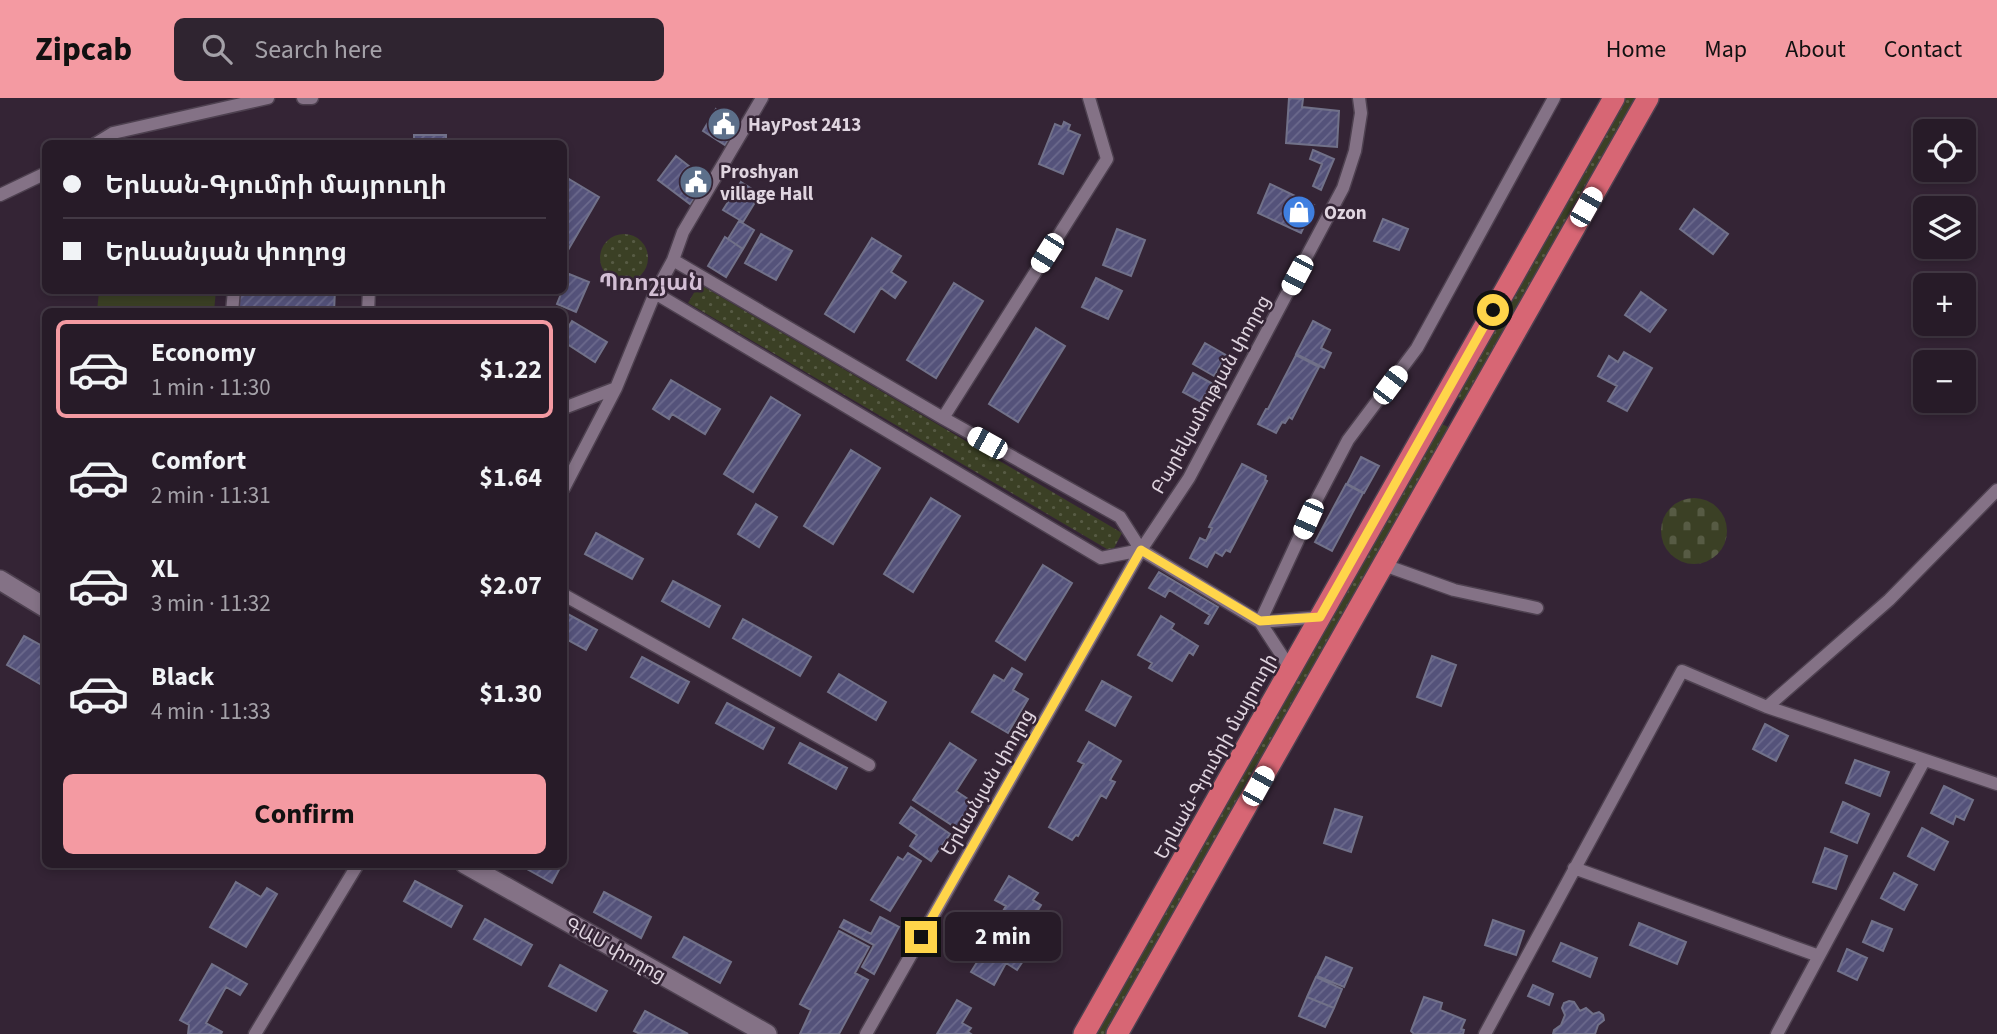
<!DOCTYPE html>
<html lang="en">
<head>
<meta charset="utf-8">
<style>
	:root { --surface:#271b28; --page:#2f2430; --text:#f1f3f6; --muted:#a4a1a8; --line:#433945; --accent:#f49aa2 }
	body { margin:0; font-family:"Source Sans 3","Noto Sans Armenian",sans-serif; background:var(--page); color:var(--text); height:100vh; display:flex; flex-direction:column; font-size:26px; white-space:nowrap }
	* { box-sizing:border-box; margin:0 }
	p { font-size:23px; color:var(--muted) }
	.icon { flex:none; width:38px; height:38px; fill:none; stroke:currentColor; stroke-width:2; stroke-linecap:round; stroke-linejoin:round }
	.map { position:relative; flex:1; overflow:hidden }
	.side { position:absolute; left:42px; top:210px; width:525px; height:560px; display:flex; flex-direction:column; background:var(--surface); border-radius:10px; box-shadow:0 4px 10px #0003,0 0 0 2px var(--line) }
	.side>* { flex:none }
	.banner { position:absolute; left:42px; top:42px; width:525px; height:154px; border-radius:10px; box-shadow:0 4px 10px #0003,0 0 0 2px var(--line); display:grid; align-content:center; height:154px; padding:0 21px; background:var(--surface) }
	.tools { position:absolute; left:1913px; top:21px; display:grid; gap:14px }
	.tools a { display:grid; place-items:center; width:63px; height:63px; border-radius:10px; background:var(--surface); box-shadow:0 4px 10px #0003,0 0 0 2px var(--line); font-size:35px }
	.end { position:absolute; width:32px; height:32px; margin:-16px; border:9px solid #ffd54a; background:#111; box-shadow:0 0 0 4px #111 }
	.from { border-radius:50% }
	.bubble { position:absolute; height:49px; border-radius:10px; background:var(--surface); box-shadow:0 4px 10px #0003,0 0 0 2px var(--line); font-size:23px; font-weight:700; line-height:49px; text-align:center }
	.car { position:absolute; width:21px; height:42px; margin:-21px -10px; border-radius:9px; box-shadow:0 0 5px 2px #0007; background:linear-gradient(#fff 24%,#345 0 40%,#fff 0 76%,#345 0 86%,#fff 0) }
	.banner b { display:flex; align-items:center; gap:24px; height:66px; font-size:26px }
	.banner b+b { border-top:2px solid var(--line) }
	.banner i { width:18px; height:18px; background:var(--text) }
	ul { padding:12px 0 0; list-style:none }
	li { display:flex; align-items:center; gap:21px; height:98px; margin:0 14px 10px; padding:0 7px; border:4px solid transparent; border-radius:10px }
	li div { flex:1 }
	li b { display:block; font-size:26px }
	li em { font-style:normal; font-weight:700 }
	li.active { border-color:var(--accent) }
	li>.icon { width:63px; height:63px; stroke-width:1.5 }
	.button { display:flex; gap:14px; margin-top:auto; padding:14px 21px }
	.button a { flex:1; height:80px; border-radius:10px; background:var(--accent); color:#111; font-size:28px; font-weight:700; line-height:80px; text-align:center }
	header { display:flex; align-items:center; gap:42px; box-sizing:border-box; height:98px; padding:0 35px; background:var(--accent); color:#111 }
	header strong { font-size:33px }
	nav { display:flex; gap:38px; margin-inline-start:auto; font-size:24px }
	.search { width:490px; height:63px; background:var(--page); display:flex; align-items:center; gap:18px; box-sizing:border-box; padding:0 24px; border-radius:10px; color:var(--muted); font-size:26px }
	.map>svg:first-child { display:block }
	.green { fill:url(#green-dots) }
	.cemetery { fill:url(#cemetery-stones) }
	.pitch { fill:#3b4025 }
	.building { fill:url(#building-hatch); stroke:#717189; stroke-width:2 }
	.lines { fill:none; stroke-linecap:round; stroke-linejoin:round }
	.street-casing { stroke:#4e4150; stroke-width:15 }
	.secondary-casing { stroke:#4e4150; stroke-width:22 }
	.highway-casing { stroke:#4e4150; stroke-width:24 }
	.street { stroke:#847286; stroke-width:12 }
	.secondary { stroke:#847286; stroke-width:19 }
	.highway { stroke:#d76674; stroke-width:21 }
	.route { stroke:#ffd54a; stroke-width:9 }
	.labels { text-anchor:middle; stroke-width:5; stroke-linejoin:round; paint-order:stroke }
	.poi-label { font-size:19px; font-weight:bold; fill:#e0d5e0; stroke:#342435; text-anchor:start }
	.street-label { font-size:19px; fill:#e0d5e0; stroke:#342435 }
	.quarter-label { font-size:23px; font-weight:bold; fill:#d2bed4; stroke:#342435 }
</style>
</head>
<body>
<header>
<strong>Zipcab</strong>
<div class="search"><svg class="icon" aria-label="search" viewBox="0 0 24 24"><circle cx="10" cy="10" r="6"/><path d="M15 15l6 6"/></svg>Search here</div>
<nav><a>Home</a><a>Map</a><a>About</a><a>Contact</a></nav>
</header>
<div class="map">
<svg width="1997" height="936" viewBox="0 0 1997 936">
	<defs>
		<pattern id="green-dots" width="8" height="8" patternUnits="userSpaceOnUse" patternTransform="scale(1.75)"><rect width="8" height="8" fill="#3b4025"/><path d="M2 2h.1M6 6h.1" fill="none" stroke="#575b44" stroke-width="1.8" stroke-linecap="round"/></pattern>
		<pattern id="cemetery-stones" width="16" height="16" patternUnits="userSpaceOnUse" patternTransform="scale(1.75)"><rect width="16" height="16" fill="#3b4025"/><path d="M2 7V4a2 2 0 0 1 4 0v3zM10 15v-3a2 2 0 0 1 4 0v3z" fill="#575b44"/></pattern>
		<pattern id="building-hatch" width="6" height="6" patternUnits="userSpaceOnUse" patternTransform="scale(1.75)"><rect width="6" height="6" fill="#54527a"/><path d="M-1 1l2-2M0 6l6-6M5 7l2-2" fill="none" stroke="#6c6a8d"/></pattern>
	</defs>
	<rect width="100%" height="100%" fill="#342435"/>
	<!-- green -->
	<path class="green" d="M1625,0H1638L1465,304L1455,298Z
		M600 160a24 24 0 1 1 48 0a24 24 0 1 1-48 0Z
		M699,186L1122,435L1112,454L688,205Z
		M1440,325L1450,330L1106,936H1093Z"/>
	<!-- cemetery -->
	<path class="cemetery" d="M1661 433a33 33 0 1 1 66 0a33 33 0 1 1-66 0Z"/>
	<!-- pitch -->
	<path class="pitch" d="M99,193V192L216,193L214,213H97Z"/>
	<!-- building -->
	<path class="building" d="M1289,0L1303,1L1302,9L1339,13L1337,49L1286,45Z
		M716,11L739,25L725,47L703,33Z
		M1064,24L1070,27L1068,32L1080,37L1063,76L1039,66L1055,26L1062,29Z
		M414,37H446V46H414Z
		M1313,52L1334,61L1321,92L1313,88L1322,66L1310,61Z
		M676,58L708,83L690,106L658,82Z
		M564,78L599,99L564,159Z
		M741,84L760,96L743,124L723,112Z
		M1270,86L1314,107L1301,135L1258,115Z
		M1694,111L1728,136L1713,156L1680,131Z
		M1383,121L1408,131L1399,152L1374,143Z
		M739,123L754,132L743,151L728,141Z
		M1117,131L1145,142L1131,178L1103,167Z
		M761,136L792,153L776,182L745,165Z
		M725,139L743,151L726,179L708,168Z
		M872,140L901,158L891,174L906,184L895,200L881,190L854,234L825,216Z
		M569,176L589,184L576,214L557,206Z
		M1096,180L1122,193L1108,221L1082,209Z
		M954,185L983,203L936,280L907,262Z
		M239,192H335L334,214H238Z
		M1641,194L1666,212L1650,234L1625,217Z
		M572,223L607,244L595,264L564,244V236Z
		M1313,223L1330,232L1321,250L1331,255L1324,270L1296,256Z
		M1036,230L1065,248L1018,324L989,306Z
		M1205,245L1226,257L1214,278L1193,266Z
		M1624,254L1652,270L1627,313L1608,303L1617,288L1598,278L1609,258L1618,264Z
		M1296,257L1319,269L1292,321L1289,319L1285,325L1282,324L1276,335L1258,326L1266,311H1268Z
		M1193,275L1213,286L1203,305L1183,294Z
		M671,282L720,311L705,336L672,316L669,321L653,311Z
		M771,299L800,317L753,394L724,376Z
		M851,352L880,370L833,446L804,428Z
		M1361,359L1379,368L1364,395L1347,386Z
		M1242,366L1266,378L1265,382L1267,383L1230,454L1226,452L1222,458L1215,454L1207,469L1190,460L1200,440L1206,443L1212,430L1209,429Z
		M1346,386L1363,395L1332,453L1315,444Z
		M931,400L960,418L913,494L884,476Z
		M756,406L777,419L759,449L738,436Z
		M596,435L643,461L632,481L585,456Z
		M1043,467L1072,485L1025,562L996,543Z
		M1159,474L1218,509L1208,526L1205,525L1210,517L1169,492L1165,499L1149,490Z
		M673,483L720,508L709,529L662,503Z
		M564,514L597,532L586,552L564,540Z
		M1161,518L1174,526L1171,531L1198,548L1193,557L1189,554L1172,583L1149,570L1152,565L1138,557Z
		M743,521L811,559L800,578L733,540Z
		M24,538L46,550V577L40,586L7,567Z
		M1432,558L1456,567L1441,608L1417,599Z
		M642,559L689,584L678,605L631,579Z
		M1012,570L1022,576L1013,592L1028,601L1008,635L972,614L994,577L1004,583Z
		M839,576L886,604L876,622L828,594Z
		M1102,583L1131,599L1115,628L1086,612Z
		M727,605L774,630L763,651L716,625Z
		M1765,626L1788,638L1776,663L1753,651Z
		M1089,644L1121,663L1110,682L1115,684L1106,700L1101,697L1078,738L1076,737L1072,742L1049,729L1084,666L1078,663Z
		M800,645L847,670L836,691L789,665Z
		M950,645L976,662L956,693L977,707L961,733L913,702Z
		M1855,662L1889,674L1880,698L1846,685Z
		M1944,688L1973,702L1964,722L1956,718L1953,726L1931,715Z
		M1843,704L1869,716L1857,745L1831,734Z
		M911,709L950,736L931,763L910,748L917,737L900,725Z
		M1335,711L1362,719L1351,754L1324,745Z
		M1922,730L1948,744L1934,772L1908,758Z
		M1825,750L1847,758L1836,791L1813,784Z
		M908,755L921,763L890,813L871,802L898,759L903,762Z
		M518,766H562L552,785Z
		M1894,775L1917,787L1904,812L1881,800Z
		M1009,778L1038,795L1033,802L1041,807L1029,827L1045,837L1036,851L1021,841L1014,852L1025,860L1017,872L1006,865L994,887L971,874L984,853L981,851L1006,808L995,802Z
		M415,783L462,808L451,829L404,803Z
		M236,784L261,799L267,790L277,796L246,849L210,829Z
		M604,794L651,819L641,840L594,814Z
		M880,819L899,829L874,876L862,869L874,847L840,829L844,822L871,836Z
		M485,821L532,847L521,867L474,841Z
		M1493,822L1524,833L1516,857L1485,847Z
		M1872,823L1892,831L1883,853L1863,844Z
		M1639,825L1686,844L1677,866L1630,847Z
		M839,833L869,849L855,875L868,882L839,936H800L811,912L800,906Z
		M684,839L731,864L720,885L673,859Z
		M1561,845L1597,860L1590,879L1553,863Z
		M1847,851L1867,860L1857,882L1838,873Z
		M1326,859L1352,870L1344,889L1317,878Z
		M212,866L247,886L240,897L226,889L206,925L222,934L221,936H188L189,927L180,922Z
		M560,867L607,893L596,913L549,888Z
		M1316,879L1342,891L1334,910L1307,899Z
		M1533,887L1553,896L1549,907L1528,898Z
		M1307,899L1334,910L1325,929L1299,918Z
		M1424,899L1442,905L1440,912L1465,922L1461,931L1464,932L1463,936H1414L1411,933Z
		M957,902L971,910L962,925L971,930L968,934L971,936H937Z
		M1569,903L1574,904L1580,913L1586,910L1593,916L1599,914L1603,917L1604,922L1598,927L1595,936H1553L1554,932L1561,927L1565,917L1562,910L1564,905Z
		M645,913L688,936H640L634,933Z"/>
	<g class="lines">
		<defs>
			<path id="street" d="M303,0H312
				M95,46L113,35L268,0
				M0,97L46,75
				M673,162L943,320L1120,419L1141,452L1260,524L1290,570
				M655,195L1101,460L1141,452
				M232,214L234,192
				M368,214L369,192
				M564,310L616,290
				M943,320L1107,61L1089,0
				M564,390L616,290L655,195L673,162L683,134L762,0
				M1384,467L1454,492L1537,510
				M564,497L869,667
				M1260,524L1317,401L1348,342L1417,250L1554,0
				M1260,524L1320,519
				M1767,609L1889,502L1997,392
				M1574,770L1819,858
				M255,936L358,766
				M866,936L1141,452L1189,380L1343,90L1355,53L1361,15L1359,0
				M1485,936L1682,573L1767,609L1997,686
				M1777,936L1924,663"/>
			<path id="secondary" d="M0,482L46,510
				M465,766L767,936"/>
			<path id="highway" d="M1084,936L1614,0
				M1117,936L1648,0"/>
		</defs>
		<!-- street casing -->
		<use href="#street" class="street-casing"/>
		<!-- secondary casing -->
		<use href="#secondary" class="secondary-casing"/>
		<!-- highway casing -->
		<use href="#highway" class="highway-casing"/>
		<!-- street -->
		<use href="#street" class="street"/>
		<!-- secondary -->
		<use href="#secondary" class="secondary"/>
		<!-- highway -->
		<use href="#highway" class="highway"/>
	</g>
	<g class="lines">
		<!-- route -->
		<path class="route" d="M921,839L1141,452L1260,523L1320,519L1493,212"/>
	</g>
	<!-- icons -->
	<defs>
		<symbol id="civic-disc" viewBox="-11 -11 22 22"><circle r="9.5" fill="#5c6f8a" stroke="#342435"/><path d="M-.6-6.5H3V-4.5H.6V-3L4-1V1h2V6H-6V1h2V-1L-.6-3ZM-1.2 2.5V6h2.4V2.5Z" fill="#fff"/></symbol>
		<symbol id="shop-disc" viewBox="-11 -11 22 22"><circle r="9.5" fill="#3f7fe0" stroke="#342435"/><path d="M-5-2.5h2.3a2.7 3.5 0 0 1 5.4 0H5L5.5 6h-11ZM-1.5-2.5h3a1.5 2.3 0 0 0-3 0Z" fill="#fff"/></symbol>
	</defs>
	<g fill-rule="evenodd">
		<use href="#civic-disc" x="705" y="7" width="38" height="38"/>
		<use href="#civic-disc" x="677" y="65" width="38" height="38"/>
		<use href="#shop-disc" x="1280" y="95" width="38" height="38"/>
	</g>
	<g class="labels">
		<!-- poi labels -->
		<g class="poi-label">
			<text x="748" y="33">HayPost 2413</text>
			<text x="720" y="80">Proshyan<tspan x="720" dy="22">village Hall</tspan></text>
			<text x="1324" y="121">Ozon</text>
		</g>
		<!-- street labels -->
		<g class="street-label">
			<text transform="translate(1210 296) rotate(-61)" y="7">Բարեկամության փողոց</text>
			<text transform="translate(1215 658) rotate(-61)" y="7">Երևան-Գյումրի մայրուղի</text>
			<text transform="translate(987 684) rotate(-60)" y="7">Երևանյան փողոց</text>
			<text transform="translate(616 851) rotate(29)" y="7">ԳԱՄ փողոց</text>
		</g>
		<!-- quarter labels -->
		<g class="quarter-label">
			<text x="651" y="192">Պռոշյան</text>
		</g>
	</g>
</svg>
<div class="tools">
<a><svg class="icon" aria-label="locate" viewBox="0 0 24 24"><circle cx="12" cy="12" r="6"/><path d="M12 2v4M12 18v4M2 12h4M18 12h4"/></svg></a>
<a><svg class="icon" aria-label="layers" viewBox="0 0 24 24"><path d="M12 4l9 5-9 5-9-5zM3 14l9 5 9-5"/></svg></a>
<a>+</a>
<a>−</a>
</div>
<i class="end from" style="left:1493px;top:212px"></i>
<i class="end" style="left:921px;top:839px"></i>
<div class="bubble" style="left:945px;top:814px;width:116px">2 min</div>
<i class="car" style="left:1586px;top:109px;rotate:30deg"></i>
<i class="car" style="left:1047px;top:155px;rotate:212deg"></i>
<i class="car" style="left:1297px;top:177px;rotate:208deg"></i>
<i class="car" style="left:1390px;top:287px;rotate:37deg"></i>
<i class="car" style="left:987px;top:345px;rotate:299deg"></i>
<i class="car" style="left:1308px;top:421px;rotate:204deg"></i>
<i class="car" style="left:1258px;top:688px;rotate:29deg"></i>
<div class="banner">
<b><i class="from"></i>Երևան-Գյումրի մայրուղի</b>
<b><i></i>Երևանյան փողոց</b>
</div>
<section class="side">
<ul>
<li class="active"><svg class="icon" aria-label="car" viewBox="0 0 24 24"><path d="M5 17H2v-5l4-1 3-4h7l3 4 3 1v5h-3M9 17h6M6 11h13"/><circle cx="7" cy="17" r="2"/><circle cx="17" cy="17" r="2"/></svg><div><b>Economy</b><p>1 min · 11:30</p></div><em>$1.22</em></li>
<li><svg class="icon" aria-label="car" viewBox="0 0 24 24"><path d="M5 17H2v-5l4-1 3-4h7l3 4 3 1v5h-3M9 17h6M6 11h13"/><circle cx="7" cy="17" r="2"/><circle cx="17" cy="17" r="2"/></svg><div><b>Comfort</b><p>2 min · 11:31</p></div><em>$1.64</em></li>
<li><svg class="icon" aria-label="car" viewBox="0 0 24 24"><path d="M5 17H2v-5l4-1 3-4h7l3 4 3 1v5h-3M9 17h6M6 11h13"/><circle cx="7" cy="17" r="2"/><circle cx="17" cy="17" r="2"/></svg><div><b>XL</b><p>3 min · 11:32</p></div><em>$2.07</em></li>
<li><svg class="icon" aria-label="car" viewBox="0 0 24 24"><path d="M5 17H2v-5l4-1 3-4h7l3 4 3 1v5h-3M9 17h6M6 11h13"/><circle cx="7" cy="17" r="2"/><circle cx="17" cy="17" r="2"/></svg><div><b>Black</b><p>4 min · 11:33</p></div><em>$1.30</em></li>
</ul>
<div class="button"><a>Confirm</a></div>
</section>
</div>
</body>
</html>
